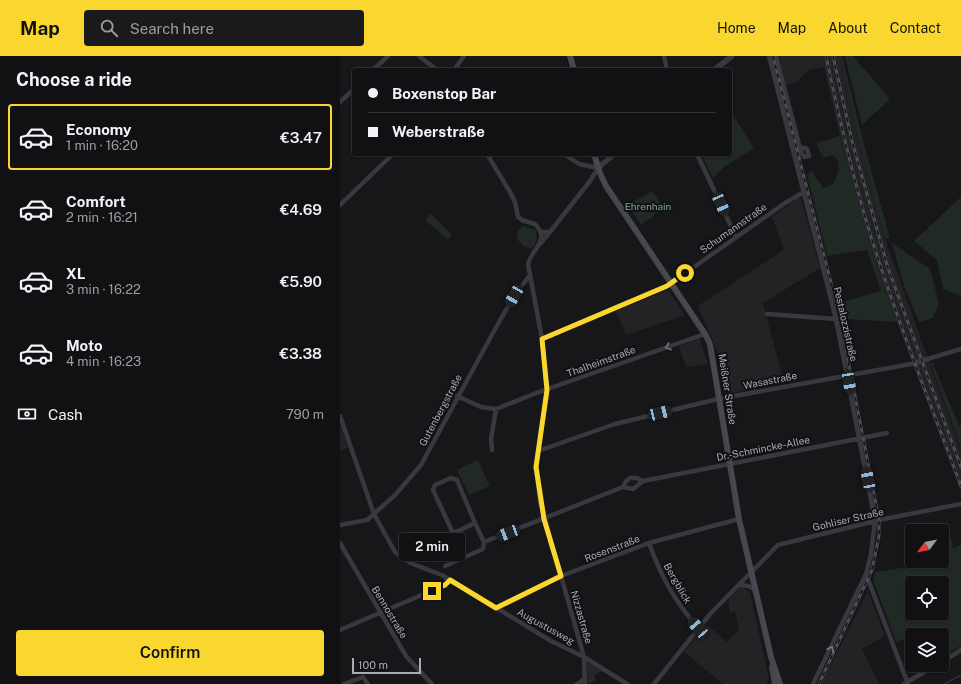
<!DOCTYPE html>
<html lang="en">
<head>
<meta charset="utf-8">
<style>
	:root { --surface:#111113; --page:#1a1a1c; --text:#f1f3f6; --muted:#9c9da0; --line:#303133; --accent:#f9d72f }
	body { margin:0; font-family:"Public Sans",sans-serif; background:var(--page); color:var(--text); height:100vh; display:flex; flex-direction:column; font-size:15px; white-space:nowrap }
	* { box-sizing:border-box; margin:0 }
	p { font-size:13px; color:var(--muted) }
	.icon { flex:none; width:22px; height:22px; fill:none; stroke:currentColor; stroke-width:2; stroke-linecap:round; stroke-linejoin:round }
	.map { position:relative; flex:1; overflow:hidden }
	.details { display:flex; flex-direction:column; background:var(--surface); width:340px }
	.details>* { flex:none }
	.hud { position:absolute; left:12px; top:12px; width:380px; height:88px; border-radius:4px; box-shadow:0 1px 3px #0004,0 0 0 1px var(--line); display:grid; align-content:center; height:88px; padding:0 16px; background:var(--surface) }
	.needle { width:26px; rotate:238deg }
	.tools { position:absolute; left:565px; top:468px; display:grid; gap:8px }
	.tools a { display:grid; place-items:center; width:44px; height:44px; border-radius:4px; background:var(--surface); box-shadow:0 1px 3px #0004,0 0 0 1px var(--line); font-size:20px }
	.scale { position:absolute; left:12px; bottom:10px; width:69px; box-sizing:border-box; padding-left:4px; border:2px solid #a8abb9; border-top:0; font-size:11px; line-height:14px; white-space:nowrap; color:#a8abb9; -webkit-text-stroke:3px #121214; paint-order:stroke }
	.end { position:absolute; width:18px; height:18px; margin:-9px; border:5px solid #f9d72f; background:#111; box-shadow:0 0 0 2px #111 }
	.from { border-radius:50% }
	.bubble { position:absolute; height:28px; border-radius:4px; background:var(--surface); box-shadow:0 1px 3px #0004,0 0 0 1px var(--line); font-size:13px; font-weight:600; line-height:28px; text-align:center }
	.car { position:absolute; width:12px; height:24px; margin:-12px -6px; border-radius:5px; box-shadow:0 0 3px 1px #0007; background:linear-gradient(#222 24%,#8ab4d8 0 40%,#222 0 76%,#8ab4d8 0 86%,#222 0) }
	.hud b { display:flex; align-items:center; gap:14px; height:38px; font-size:15px }
	.hud b+b { border-top:1px solid var(--line) }
	.hud i { width:10px; height:10px; background:var(--text) }
	ul { padding:0; list-style:none }
	li { display:flex; align-items:center; gap:12px; height:66px; margin:0 8px 6px; padding:0 8px; border:2px solid transparent; border-radius:4px }
	li div { flex:1 }
	li b { display:block; font-size:15px }
	li em { font-style:normal; font-weight:600 }
	li.on { border-color:var(--accent) }
	li>.icon { width:36px; height:36px; stroke-width:1.5 }
	h2 { padding:0 16px; font-size:18px; line-height:48px }
	.pay { display:flex; align-items:center; gap:10px; height:44px; padding:0 16px; font-size:15px }
	.pay p { margin-inline-start:auto }
	.action { display:flex; gap:8px; margin-top:auto; padding:8px 16px }
	.action a { flex:1; height:46px; border-radius:4px; background:var(--accent); color:#111; font-size:16px; font-weight:600; line-height:46px; text-align:center }
	header { display:flex; align-items:center; gap:24px; box-sizing:border-box; height:56px; padding:0 20px; background:var(--accent); color:#111 }
	header strong { font-size:19px }
	nav { display:flex; gap:22px; margin-inline-start:auto; font-size:14px }
	.search { width:280px; height:36px; background:var(--page); display:flex; align-items:center; gap:10px; box-sizing:border-box; padding:0 14px; border-radius:4px; color:var(--muted); font-size:15px }
	main { display:flex; flex:1; min-height:0 }
	.map>svg:first-child { display:block }
	.built { fill:#232326 }
	.green { fill:#202923; fill-rule:evenodd }
	.lines { fill:none; stroke-linecap:round; stroke-linejoin:round }
	.stream { stroke:#2c333d; stroke-width:1.5 }
	.minor { stroke:#38383e; stroke-width:4.5 }
	.tertiary { stroke:#38383e; stroke-width:5.5 }
	.secondary { stroke:#45464e; stroke-width:6 }
	.tram { stroke:#4c4d55; stroke-width:1 }
	.rail-casing { stroke:#4c4d55; stroke-width:3 }
	.rail { stroke:#121214; stroke-width:1.5; stroke-dasharray:4.5; stroke-linecap:butt }
	.oneway { stroke:#767782 }
	.route { stroke:#f9d72f; stroke-width:5 }
	.labels { text-anchor:middle; stroke-width:4; stroke-linejoin:round; paint-order:stroke }
	.park-label { font-size:10px; fill:#7fa588; stroke:#121214 }
	.street-label { font-size:10px; fill:#a8abb9; stroke:#121214 }
</style>
</head>
<body>
<header>
<strong>Map</strong>
<div class="search"><svg class="icon" aria-label="search" viewBox="0 0 24 24"><circle cx="10" cy="10" r="6"/><path d="M15 15l6 6"/></svg>Search here</div>
<nav><a>Home</a><a>Map</a><a>About</a><a>Contact</a></nav>
</header>
<main>
<section class="details">
<h2>Choose a ride</h2>
<ul>
<li class="on"><svg class="icon" aria-label="car" viewBox="0 0 24 24"><path d="M5 17H2v-5l4-1 3-4h7l3 4 3 1v5h-3M9 17h6M6 11h13"/><circle cx="7" cy="17" r="2"/><circle cx="17" cy="17" r="2"/></svg><div><b>Economy</b><p>1 min · 16:20</p></div><em>€3.47</em></li>
<li><svg class="icon" aria-label="car" viewBox="0 0 24 24"><path d="M5 17H2v-5l4-1 3-4h7l3 4 3 1v5h-3M9 17h6M6 11h13"/><circle cx="7" cy="17" r="2"/><circle cx="17" cy="17" r="2"/></svg><div><b>Comfort</b><p>2 min · 16:21</p></div><em>€4.69</em></li>
<li><svg class="icon" aria-label="car" viewBox="0 0 24 24"><path d="M5 17H2v-5l4-1 3-4h7l3 4 3 1v5h-3M9 17h6M6 11h13"/><circle cx="7" cy="17" r="2"/><circle cx="17" cy="17" r="2"/></svg><div><b>XL</b><p>3 min · 16:22</p></div><em>€5.90</em></li>
<li><svg class="icon" aria-label="car" viewBox="0 0 24 24"><path d="M5 17H2v-5l4-1 3-4h7l3 4 3 1v5h-3M9 17h6M6 11h13"/><circle cx="7" cy="17" r="2"/><circle cx="17" cy="17" r="2"/></svg><div><b>Moto</b><p>4 min · 16:23</p></div><em>€3.38</em></li>
</ul>
<div class="pay"><svg class="icon" aria-label="cash" viewBox="0 0 24 24"><path d="M3 7h18v10H3z"/><circle cx="12" cy="12" r="2"/></svg>Cash<p>790 m</p></div>
<div class="action"><a>Confirm</a></div>
</section>
<div class="map">
<svg width="621" height="628" viewBox="0 0 621 628">
	<rect width="100%" height="100%" fill="#171719"/>
	<!-- built -->
	<path class="built" d="M439,0H500L518,82L545,183L621,395V436L545,234L525,171L500,80L484,11L469,14L455,27L446,29Z
		M458,142L461,143L480,212L423,247L444,327L388,338L379,300L358,250L444,194L432,161Z
		M328,234L345,259L286,279L276,255Z
		M357,283L360,284L368,308L346,311L339,291Z
		M0,368L8,392L0,394Z
		M403,532L410,536L429,623L426,628H383L344,596L366,568L387,586L399,573L395,555L390,556L388,544L398,533Z
		M528,535L545,580L522,593L539,628H481Z"/>
	<!-- green -->
	<path class="green" d="M500,0H502L526,96L550,182L545,183L518,82Z
		M505,0H513L550,43L522,69Z
		M391,56L414,92L384,111L373,122L361,98H390Z
		M500,80L525,171L545,234L558,266L507,263L502,246L541,235L527,194L487,200L467,118L472,115L483,132L493,128C498,118 503,107 493,99L483,102L476,87Z
		M312,135L324,152L301,169L288,149Z
		M621,141V240L603,233L597,204L574,185Z
		M90,157L112,179L108,184L86,165Z
		M183,170L195,174C198,181 197,187 192,193L183,190L177,183L178,175Z
		M552,187L590,213L599,248L593,262L579,266L564,230Z
		M590,306H592L619,369L621,370V392Z
		M138,404L150,430L129,439L117,414Z
		M610,478L613,492L621,489V590L602,601V579H583L581,577L572,579V581L556,586L533,524L536,516L568,511L588,505H602V481ZM572,527H602V557H572Z
		M249,607L263,614L254,620L256,624L248,628L247,609Z"/>
	<g class="lines">
		<!-- stream -->
		<path class="stream" d="M605,628L621,619"/>
		<!-- minor -->
		<path class="minor" d="M79,0L97,14
			M324,0L327,14
			M429,0L496,263L535,465L531,498L526,518L473,628
			M436,0L461,96L464,101L469,100L467,93L460,91
			M33,14L48,0
			M114,14L124,0
			M0,46L14,33
			M147,98L170,136L175,146L178,161L182,164L195,168C211,185 192,192 188,208L202,283L207,334L196,411L200,446L244,601L245,628
			M357,98L396,181
			M0,149L53,98
			M201,176H210L250,125L258,112L239,108L224,98
			M200,188L210,176
			M427,258L496,263
			M202,283L327,230L445,147L464,136
			M117,340L141,351L156,353L199,336L365,278
			M0,360L34,458L55,496L70,507L102,519L211,585L244,601L287,628
			M152,394L151,383L156,353
			M198,395L275,368L378,343L571,308L621,293
			M290,422H297L303,425L293,433L283,431L286,425Z
			M303,425L547,377
			M0,469L27,464L55,439L81,409L154,275L174,240L190,219
			M113,477L93,434L95,429L111,422L117,424L135,467
			M144,486L283,431
			M0,487L66,600L92,628
			M309,487C321,521 335,545 358,572
			M80,493L135,467L144,486L143,493L105,510
			M526,518L568,628
			M399,529L408,530L415,534
			M156,552L221,520L309,487L399,463
			M0,574L105,529L110,524
			M602,606L621,594
			M4,628L23,621L28,628
			M237,628L245,623
			M314,628L371,557L438,489L539,464L621,448
			M564,628L596,609"/>
		<!-- tertiary -->
		<path class="tertiary" d="M374,14L392,0
			M258,112L274,98"/>
		<!-- secondary -->
		<path class="secondary" d="M230,0L234,14
			M254,98L260,117L266,130L365,278L370,288L399,463L431,601L440,628
			M432,611L435,628"/>
		<!-- tram -->
		<path class="tram" d="M231,0L235,14
			M255,98L260,117L266,129L366,277L371,287L402,473L439,628"/>
		<defs>
			<path id="rail" d="M433,0L500,262L539,464V480L532,514L479,628
				M486,0C498,57 511,114 528,171C555,259 589,344 621,430
				M493,0L512,85L548,212L621,411"/>
		</defs>
		<!-- rail casing -->
		<use href="#rail" class="rail-casing"/>
		<!-- rail -->
		<use href="#rail" class="rail"/>
	</g>
	<!-- one-way arrows -->
	<defs><path id="oneway-chevron" d="M-2-3.5L2.5 0L-2 3.5" fill="none" stroke-width="1.6" stroke-linecap="round" stroke-linejoin="round"/></defs>
	<g class="oneway">
		<use href="#oneway-chevron" transform="translate(328 291) rotate(160)"/>
		<use href="#oneway-chevron" transform="translate(491 593) rotate(-64)"/>
	</g>
	<g class="lines">
		<!-- route -->
		<path class="route" d="M92,535L105,529L110,524L156,552L221,520L204,463L196,411L207,334L202,283L327,230L345,217"/>
	</g>
	<g class="labels">
		<!-- park labels -->
		<g class="park-label">
			<text x="308" y="154">Ehrenhain</text>
		</g>
		<!-- street labels -->
		<g class="street-label">
			<text transform="translate(393 172) rotate(-35)" y="4">Schumannstraße</text>
			<text transform="translate(506 268) rotate(77)" y="4">Pestalozzistraße</text>
			<text transform="translate(261 305) rotate(-20)" y="4">Thalheimstraße</text>
			<text transform="translate(430 324) rotate(-11)" y="4">Wasastraße</text>
			<text transform="translate(388 333) rotate(81)" y="4">Meißner Straße</text>
			<text transform="translate(100 354) rotate(-62)" y="4">Gutenbergstraße</text>
			<text transform="translate(423 392) rotate(-11)" y="4">Dr.-Schmincke-Allee</text>
			<text transform="translate(508 463) rotate(-13)" y="4">Gohliser Straße</text>
			<text transform="translate(272 492) rotate(-21)" y="4">Rosenstraße</text>
			<text transform="translate(338 527) rotate(60)" y="4">Bergblick</text>
			<text transform="translate(50 556) rotate(59)" y="4">Bennostraße</text>
			<text transform="translate(242 561) rotate(74)" y="4">Nizzastraße</text>
			<text transform="translate(206 570) rotate(29)" y="4">Augustusweg</text>
		</g>
	</g>
</svg>
<div class="tools">
<a><svg class="needle" viewBox="-14 -14 28 28"><path d="M0-13l5 13h-10z" fill="#e53935"/><path d="M0 13l5-13h-10z" fill="#9c9da0"/></svg></a>
<a><svg class="icon" aria-label="locate" viewBox="0 0 24 24"><circle cx="12" cy="12" r="6"/><path d="M12 2v4M12 18v4M2 12h4M18 12h4"/></svg></a>
<a><svg class="icon" aria-label="layers" viewBox="0 0 24 24"><path d="M12 4l9 5-9 5-9-5zM3 14l9 5 9-5"/></svg></a>
</div>
<div class="scale">100 m</div>
<i class="end from" style="left:345px;top:217px"></i>
<i class="end" style="left:92px;top:535px"></i>
<div class="bubble" style="left:59px;top:477px;width:66px">2 min</div>
<i class="car" style="left:381px;top:148px;rotate:156deg"></i>
<i class="car" style="left:174px;top:240px;rotate:210deg"></i>
<i class="car" style="left:509px;top:326px;rotate:170deg"></i>
<i class="car" style="left:320px;top:357px;rotate:76deg"></i>
<i class="car" style="left:528px;top:423px;rotate:349deg"></i>
<i class="car" style="left:168px;top:477px;rotate:249deg"></i>
<i class="car" style="left:358px;top:572px;rotate:319deg"></i>
<div class="hud">
<b><i class="from"></i>Boxenstop Bar</b>
<b><i></i>Weberstraße</b>
</div>
</div>
</main>
</body>
</html>
